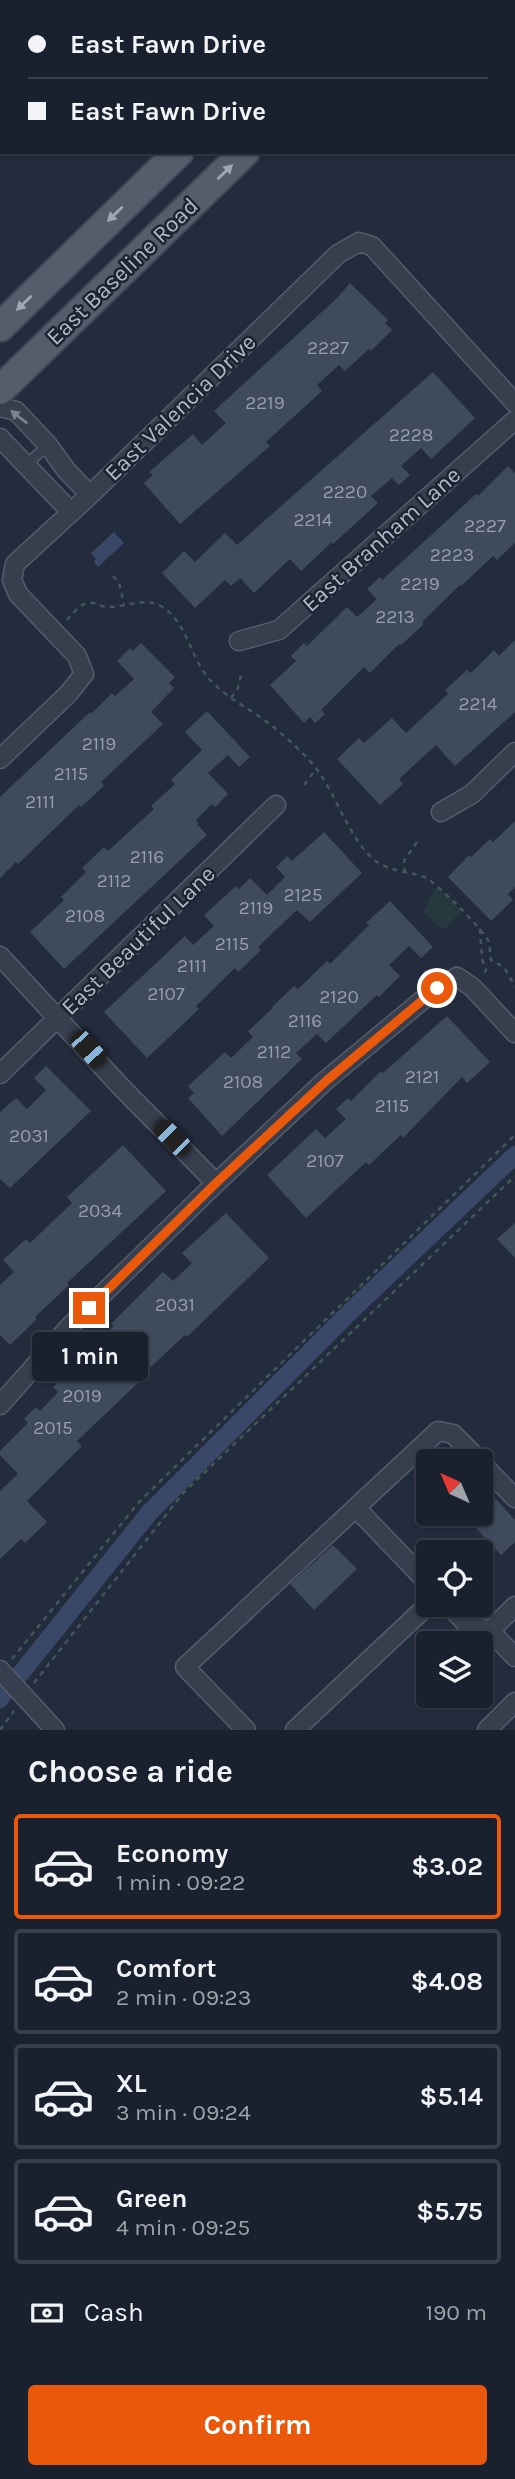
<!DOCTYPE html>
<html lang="en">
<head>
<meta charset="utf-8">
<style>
	:root { --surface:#1a212e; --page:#272e3a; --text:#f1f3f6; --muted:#9fa3aa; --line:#383e4a; --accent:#ea580c }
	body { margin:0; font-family:Karla,sans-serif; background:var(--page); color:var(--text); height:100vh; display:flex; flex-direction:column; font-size:26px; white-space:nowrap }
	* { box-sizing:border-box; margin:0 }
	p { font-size:23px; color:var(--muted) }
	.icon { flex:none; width:38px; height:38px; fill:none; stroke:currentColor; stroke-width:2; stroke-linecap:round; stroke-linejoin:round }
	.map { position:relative; height:1730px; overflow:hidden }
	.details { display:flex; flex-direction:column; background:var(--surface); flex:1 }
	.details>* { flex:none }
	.top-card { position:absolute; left:0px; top:0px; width:516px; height:154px; box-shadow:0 2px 5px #0004,0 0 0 2px var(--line); display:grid; align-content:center; height:154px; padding:0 28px; background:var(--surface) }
	.needle { width:46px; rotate:316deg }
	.controls { position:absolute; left:416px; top:1449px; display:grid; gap:14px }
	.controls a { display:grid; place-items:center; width:77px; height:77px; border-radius:7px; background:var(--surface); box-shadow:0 2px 5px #0004,0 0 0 2px var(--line); font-size:35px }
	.end { position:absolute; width:32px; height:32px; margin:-16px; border:9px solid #ea580c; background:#fff; box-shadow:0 0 0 4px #fff }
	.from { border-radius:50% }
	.bubble { position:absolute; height:49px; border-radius:7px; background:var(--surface); box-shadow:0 2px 5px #0004,0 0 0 2px var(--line); font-size:23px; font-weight:700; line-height:49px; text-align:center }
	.car { position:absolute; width:21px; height:42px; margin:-21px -10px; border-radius:9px; box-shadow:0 0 5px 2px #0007; background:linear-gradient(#222 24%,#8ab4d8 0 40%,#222 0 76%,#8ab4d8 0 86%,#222 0) }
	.top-card b { display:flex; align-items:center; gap:24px; height:66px; font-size:26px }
	.top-card b+b { border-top:2px solid var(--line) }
	.top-card i { width:18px; height:18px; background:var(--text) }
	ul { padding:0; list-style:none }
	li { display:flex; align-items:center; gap:21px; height:105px; margin:0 14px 10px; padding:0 14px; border:4px solid var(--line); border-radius:7px }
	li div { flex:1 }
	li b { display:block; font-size:26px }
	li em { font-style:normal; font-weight:700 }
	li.selected { border-color:var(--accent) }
	li>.icon { width:63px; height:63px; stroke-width:1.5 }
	h2 { padding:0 28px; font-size:32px; line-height:84px }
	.pay { display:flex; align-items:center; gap:18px; height:77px; padding:0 28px; font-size:26px }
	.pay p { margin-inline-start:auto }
	.primary-button { display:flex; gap:14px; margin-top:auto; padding:14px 28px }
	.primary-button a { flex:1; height:80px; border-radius:7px; background:var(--accent); color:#fff; font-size:28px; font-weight:700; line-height:80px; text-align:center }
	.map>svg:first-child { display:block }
	.green { fill:#25393e }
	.water { fill:#384866 }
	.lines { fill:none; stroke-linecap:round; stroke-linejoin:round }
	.canal { stroke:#384866; stroke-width:18 }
	.building { fill:#3f4a5c }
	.service-casing { stroke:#555c6b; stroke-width:12 }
	.minor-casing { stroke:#555c6b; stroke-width:21 }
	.primary-casing { stroke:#404756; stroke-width:32 }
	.path { stroke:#43565b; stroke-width:2.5; stroke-dasharray:5 5; stroke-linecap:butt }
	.service { stroke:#373e4d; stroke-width:9 }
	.minor { stroke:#373e4d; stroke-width:18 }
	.primary { stroke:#555d6d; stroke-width:28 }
	.oneway { fill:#a0a7b6 }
	.oneway2 { fill:#7b8291 }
	.route { stroke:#ea580c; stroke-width:9 }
	.labels { text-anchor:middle; stroke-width:5; stroke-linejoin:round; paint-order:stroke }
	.number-label { font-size:19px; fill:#969dad }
	.street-label { font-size:23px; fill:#b3b9c8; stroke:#1c2332 }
</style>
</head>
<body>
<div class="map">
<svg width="515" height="1730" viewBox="0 0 515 1730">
	<rect width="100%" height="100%" fill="#232c3d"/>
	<!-- green -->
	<path class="green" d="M437,886L462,911L443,930L424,912L431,894Z"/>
	<!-- water -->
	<path class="water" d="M114,532L124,543L98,567L94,562L96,559L91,553Z"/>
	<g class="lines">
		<!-- canal -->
		<path class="canal" d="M21,1673L149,1513L354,1308L515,1155
			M0,1699L4,1693"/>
	</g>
	<!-- building -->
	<path class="building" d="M350,283L388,320L385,323L392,330L371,351L369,349L345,371L339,365L317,385L322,391L266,442L270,446L180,524L144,483L153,475L149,472L193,434L202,445L226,423L214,411L336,299Z
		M433,372L475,418L431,459L421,448L401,466L410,475L399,485L392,478L371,496L378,503L333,544L332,542L301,571L290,559L254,593L240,578L231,586L225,580L195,608L162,573L184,551L195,562L225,533L237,545Z
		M508,466L515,473V543L497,560L493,556L461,586L460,585L422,622L424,624L401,645L399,644L370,673L364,667L321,710L325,714L315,723L310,717L304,723L270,685L296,661L291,656L304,643L307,646L347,607L357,617L377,599L367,589L380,577L382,580L476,494L478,496Z
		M515,640V712L455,766L436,745L399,779L403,784L380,805L337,759L359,738L364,743L392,718L406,733L448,694L445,690L467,670L471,673L494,650L499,656Z
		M141,643L175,677L169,683L174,688L151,712L163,724L101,782L104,786L81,807L79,805L18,864L16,862L0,878V797L90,712L91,714L112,693L115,696L134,679L117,661L130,648L133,651Z
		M207,711L250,757L239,767L228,755L208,773L228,794L215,807L212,804L196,820L199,823L197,824L207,835L64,969L30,932L64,900L61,897L86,872L82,868L104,847L108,851L154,809L151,806L175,784L171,780L202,750L185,732Z
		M515,821V887L508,894L513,900L491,921L448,877L469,855L471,857L490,839L493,842Z
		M324,832L362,873L310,922L297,910L258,947L261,950L238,972L235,968L196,1006L199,1009L147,1058L104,1012L185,936L193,945L214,926L204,915L236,886L239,889L250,878L267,895L285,877L276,867L287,856L292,861Z
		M390,901L433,947L421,958L409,946L389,965L400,976L379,997L377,995L326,1043L317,1034L296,1053L302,1059L222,1136L188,1098L194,1093L188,1086L225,1052L231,1058L253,1037L248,1031L273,1008L272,1007L294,986L298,989L327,961L330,964L369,925L366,923Z
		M447,1016L490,1062L467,1083L462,1077L403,1138L401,1135L369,1165L366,1162L306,1218L267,1175L316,1129L325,1138L346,1119L336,1109L348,1098L351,1101L381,1071L383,1073Z
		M46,1066L91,1111L10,1188L0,1179V1112L16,1098L27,1109L46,1090L34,1078Z
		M123,1145L166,1191L67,1283L69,1285L35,1317L37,1319L10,1345L0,1335V1285L14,1272L3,1260L26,1239L30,1243L72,1203L67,1197Z
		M226,1213L269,1258L187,1337L185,1335L137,1380L139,1382L77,1441L82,1446L27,1501L47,1522L25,1543L21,1539L0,1559V1491L18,1474L0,1455V1451L28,1423L24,1419L36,1407L40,1411L58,1392L53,1387L65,1375L69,1378L87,1360L83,1356L114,1326L111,1324L163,1272L173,1281L192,1263L182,1253Z
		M515,1223V1258L497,1239Z
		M481,1483L515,1520V1542L501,1555L463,1514H481Z
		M333,1545L357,1569L314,1610L290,1584Z"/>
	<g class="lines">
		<defs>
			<path id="service" d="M26,465L48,445"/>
			<path id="minor" d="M0,407L16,411L48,445L66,470L90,495
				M0,438L71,512
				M239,641L279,630L515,420
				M0,759L68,694L84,674L77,656L18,594L12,580L15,564L90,495L338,254L359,242L372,246L515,403
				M441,812L472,794L515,752
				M0,956L123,1089L216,1183
				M0,1074L276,805
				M0,1405L70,1326L216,1183L325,1081L437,988L457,977L472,987L515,1033
				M481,1463L515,1498
				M356,1508L429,1584
				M448,1605L467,1624L490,1631L515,1657
				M490,1631L515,1606
				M0,1670L55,1730
				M246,1730L185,1667L438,1431L453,1434L480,1461
				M295,1730L429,1604
				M487,1730L515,1702"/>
			<path id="primary" d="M333,2L335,0
				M400,2L401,0
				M0,327L179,152
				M0,390L245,152"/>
		</defs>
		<!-- service casing -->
		<use href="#service" class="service-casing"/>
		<!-- minor casing -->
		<use href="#minor" class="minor-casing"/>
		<!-- primary casing -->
		<use href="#primary" class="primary-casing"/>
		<!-- path -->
		<path class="path" d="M113,576L119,582L124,604
			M67,620C72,614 79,605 87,603C94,601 100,607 107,607C126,608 145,595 164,608C188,625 190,657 209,679C224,695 242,705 260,717C276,728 294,744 308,759C335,787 343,829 371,857C387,872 404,870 424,877C435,881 482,929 488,940C491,945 489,954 491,960L504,967L515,987
			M231,698L238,688L241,675
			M304,785L316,769
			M405,873L404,861L419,839
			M480,929L482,959L486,970L484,973
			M12,1659L139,1502L515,1135
			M34,1683L184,1492L515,1176
			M0,1730L14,1711"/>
		<!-- service -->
		<use href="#service" class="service"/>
		<!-- minor -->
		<use href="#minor" class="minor"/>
		<!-- primary -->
		<use href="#primary" class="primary"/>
	</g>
	<!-- one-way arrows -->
	<defs><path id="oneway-solid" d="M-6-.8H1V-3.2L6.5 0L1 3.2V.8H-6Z" transform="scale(1.75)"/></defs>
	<g class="oneway">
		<use href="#oneway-solid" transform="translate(225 172) rotate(-44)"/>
		<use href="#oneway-solid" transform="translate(115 214) rotate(136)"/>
		<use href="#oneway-solid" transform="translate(24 303) rotate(136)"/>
	</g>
	<use class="oneway2" href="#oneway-solid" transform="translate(19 417) rotate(-142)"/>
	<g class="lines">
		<!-- route -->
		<path class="route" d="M89,1308L216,1183L326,1081L437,988"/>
	</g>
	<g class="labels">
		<!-- number labels -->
		<g class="number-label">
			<text x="328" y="354">2227</text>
			<text x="265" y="409">2219</text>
			<text x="411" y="441">2228</text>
			<text x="345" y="498">2220</text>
			<text x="313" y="526">2214</text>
			<text x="485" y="532">2227</text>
			<text x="452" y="561">2223</text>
			<text x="420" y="590">2219</text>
			<text x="395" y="623">2213</text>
			<text x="478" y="710">2214</text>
			<text x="99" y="750">2119</text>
			<text x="71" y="780">2115</text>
			<text x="40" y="808">2111</text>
			<text x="147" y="863">2116</text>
			<text x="114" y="887">2112</text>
			<text x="303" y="901">2125</text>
			<text x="256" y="914">2119</text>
			<text x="85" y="922">2108</text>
			<text x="232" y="950">2115</text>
			<text x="192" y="972">2111</text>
			<text x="166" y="1000">2107</text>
			<text x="339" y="1003">2120</text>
			<text x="305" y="1027">2116</text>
			<text x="274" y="1058">2112</text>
			<text x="422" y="1083">2121</text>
			<text x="243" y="1088">2108</text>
			<text x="392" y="1112">2115</text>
			<text x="29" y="1142">2031</text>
			<text x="325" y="1167">2107</text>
			<text x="100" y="1217">2034</text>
			<text x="175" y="1311">2031</text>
			<text x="82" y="1402">2019</text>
			<text x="53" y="1434">2015</text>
		</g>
		<!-- street labels -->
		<g class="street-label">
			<text transform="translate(122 271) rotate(-44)" y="8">East Baseline Road</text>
			<text transform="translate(180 407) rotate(-44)" y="8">East Valencia Drive</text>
			<text transform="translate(381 539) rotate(-42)" y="8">East Branham Lane</text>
			<text transform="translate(138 940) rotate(-44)" y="8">East Beautiful Lane</text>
		</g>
	</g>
</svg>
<div class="controls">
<a><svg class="needle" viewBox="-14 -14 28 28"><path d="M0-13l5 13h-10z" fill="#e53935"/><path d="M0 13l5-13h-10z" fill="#9fa3aa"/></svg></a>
<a><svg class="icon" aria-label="locate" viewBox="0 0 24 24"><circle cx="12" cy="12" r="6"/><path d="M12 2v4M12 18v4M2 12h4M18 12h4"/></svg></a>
<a><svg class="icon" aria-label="layers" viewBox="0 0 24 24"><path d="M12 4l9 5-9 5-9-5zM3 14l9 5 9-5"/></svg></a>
</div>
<i class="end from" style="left:437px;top:988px"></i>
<i class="end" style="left:89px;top:1308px"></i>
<div class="bubble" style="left:32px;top:1332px;width:116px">1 min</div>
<i class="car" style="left:88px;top:1049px;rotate:138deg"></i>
<i class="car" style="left:172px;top:1138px;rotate:315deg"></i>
<div class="top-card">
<b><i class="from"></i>East Fawn Drive</b>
<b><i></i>East Fawn Drive</b>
</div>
</div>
<section class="details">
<h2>Choose a ride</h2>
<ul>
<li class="selected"><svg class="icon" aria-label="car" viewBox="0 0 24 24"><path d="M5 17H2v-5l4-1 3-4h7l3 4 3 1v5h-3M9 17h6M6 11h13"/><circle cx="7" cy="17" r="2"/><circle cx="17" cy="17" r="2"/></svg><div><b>Economy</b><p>1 min · 09:22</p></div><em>$3.02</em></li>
<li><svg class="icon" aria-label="car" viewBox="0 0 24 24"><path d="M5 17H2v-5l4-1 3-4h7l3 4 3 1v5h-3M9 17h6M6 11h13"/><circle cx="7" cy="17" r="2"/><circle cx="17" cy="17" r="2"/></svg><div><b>Comfort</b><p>2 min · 09:23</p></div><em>$4.08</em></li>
<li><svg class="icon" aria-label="car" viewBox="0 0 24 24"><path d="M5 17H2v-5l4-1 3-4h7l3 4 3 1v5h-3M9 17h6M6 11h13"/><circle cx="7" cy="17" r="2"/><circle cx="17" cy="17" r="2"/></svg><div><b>XL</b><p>3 min · 09:24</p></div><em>$5.14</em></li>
<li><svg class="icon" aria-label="car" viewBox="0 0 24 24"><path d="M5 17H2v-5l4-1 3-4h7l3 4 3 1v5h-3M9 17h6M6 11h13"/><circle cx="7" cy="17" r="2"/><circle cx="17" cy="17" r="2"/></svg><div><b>Green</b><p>4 min · 09:25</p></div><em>$5.75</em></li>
</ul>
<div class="pay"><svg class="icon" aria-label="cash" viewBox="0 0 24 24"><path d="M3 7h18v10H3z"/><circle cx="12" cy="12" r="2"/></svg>Cash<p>190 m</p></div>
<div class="primary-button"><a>Confirm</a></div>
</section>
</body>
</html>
